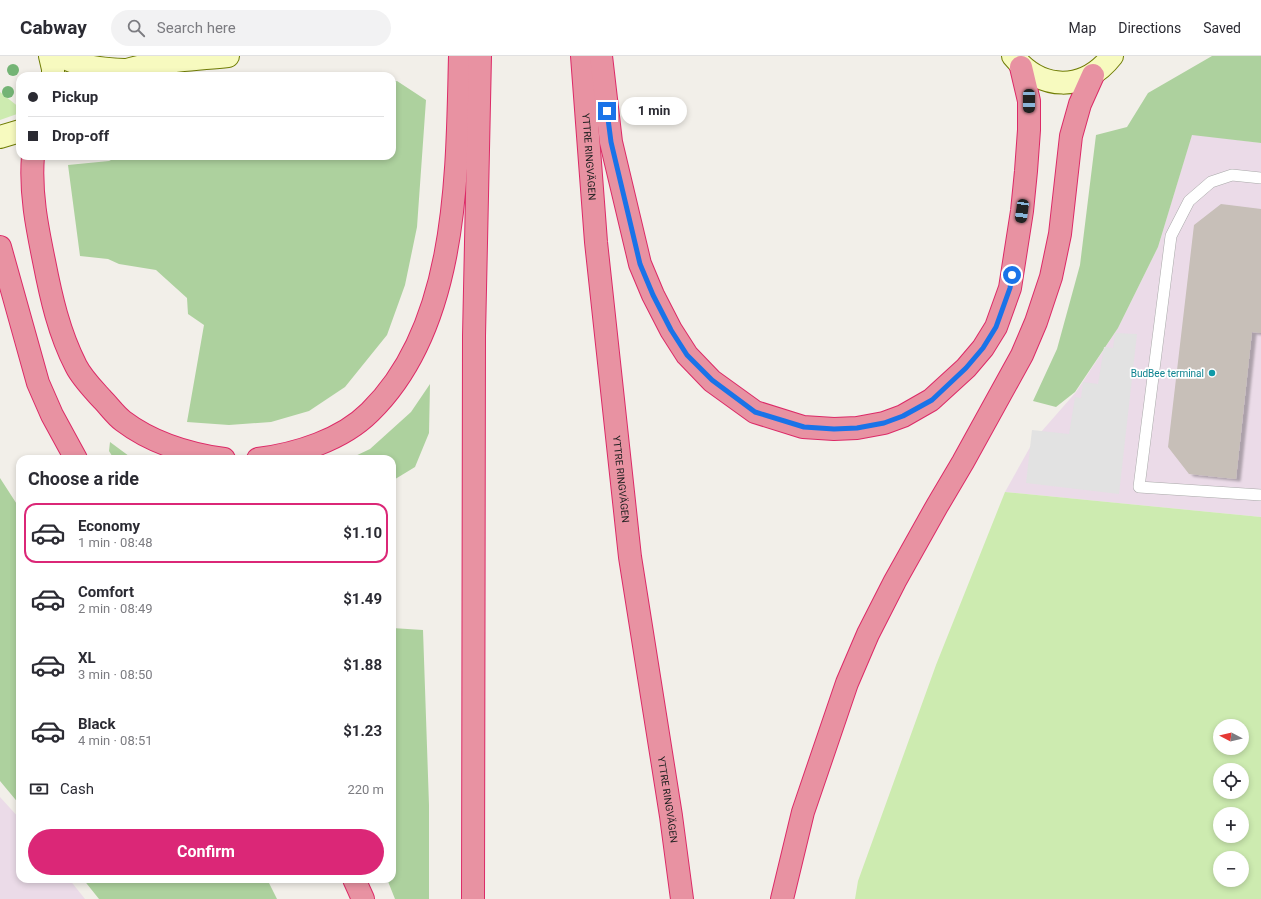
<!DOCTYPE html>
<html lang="en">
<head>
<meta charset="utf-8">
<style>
	:root { --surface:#fff; --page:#f2f2f3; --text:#2b2b33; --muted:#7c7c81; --line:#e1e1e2; --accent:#db2777 }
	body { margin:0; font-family:Roboto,sans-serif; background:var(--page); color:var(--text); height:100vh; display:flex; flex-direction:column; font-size:15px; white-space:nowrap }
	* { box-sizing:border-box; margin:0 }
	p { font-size:13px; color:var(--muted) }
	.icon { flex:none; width:22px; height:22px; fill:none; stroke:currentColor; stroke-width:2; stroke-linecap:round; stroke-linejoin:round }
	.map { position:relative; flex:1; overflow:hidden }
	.drawer { position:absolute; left:16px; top:399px; width:380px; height:428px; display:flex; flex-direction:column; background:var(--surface); border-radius:12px; box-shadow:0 2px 6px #0003 }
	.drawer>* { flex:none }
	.hud { position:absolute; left:16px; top:16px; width:380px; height:88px; border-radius:12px; box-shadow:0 2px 6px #0003; display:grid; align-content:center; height:88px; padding:0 12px; background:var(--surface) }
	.needle { width:26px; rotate:277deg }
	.tools { position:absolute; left:1213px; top:663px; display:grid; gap:8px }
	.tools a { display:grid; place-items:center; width:36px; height:36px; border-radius:50%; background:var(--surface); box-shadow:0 2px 6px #0003; font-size:20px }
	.end { position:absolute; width:18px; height:18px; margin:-9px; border:5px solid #1a73e8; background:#fff; box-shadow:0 0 0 2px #fff }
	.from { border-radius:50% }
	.bubble { position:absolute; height:28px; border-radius:14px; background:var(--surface); box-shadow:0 2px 6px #0003; font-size:13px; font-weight:700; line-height:28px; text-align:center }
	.car { position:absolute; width:12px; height:24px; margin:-12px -6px; border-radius:5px; box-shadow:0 0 3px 1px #0007; background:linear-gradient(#222 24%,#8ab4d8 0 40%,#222 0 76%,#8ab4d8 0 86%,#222 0) }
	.hud b { display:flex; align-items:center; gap:14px; height:38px; font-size:15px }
	.hud b+b { border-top:1px solid var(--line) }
	.hud i { width:10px; height:10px; background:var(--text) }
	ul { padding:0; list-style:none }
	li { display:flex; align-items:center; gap:12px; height:60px; margin:0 8px 6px; padding:0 4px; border:2px solid transparent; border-radius:12px }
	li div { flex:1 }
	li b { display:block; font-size:15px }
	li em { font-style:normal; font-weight:700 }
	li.active { border-color:var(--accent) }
	li>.icon { width:36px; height:36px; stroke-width:1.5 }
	h2 { padding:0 12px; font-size:18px; line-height:48px }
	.pay { display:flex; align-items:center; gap:10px; height:44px; padding:0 12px; font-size:15px }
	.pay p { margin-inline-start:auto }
	.primary-button { display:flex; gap:8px; margin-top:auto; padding:8px 12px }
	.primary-button a { flex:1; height:46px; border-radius:24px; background:var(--accent); color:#fff; font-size:16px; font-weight:700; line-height:46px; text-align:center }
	header { display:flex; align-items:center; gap:24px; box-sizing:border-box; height:56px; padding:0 20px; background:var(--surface); border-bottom:1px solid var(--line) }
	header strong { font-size:19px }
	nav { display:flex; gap:22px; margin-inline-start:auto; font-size:14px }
	.search { width:280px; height:36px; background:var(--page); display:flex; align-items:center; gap:10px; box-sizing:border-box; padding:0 14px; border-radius:22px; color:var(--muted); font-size:15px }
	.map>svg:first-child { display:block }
	.industrial { fill:#ebdbe8 }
	.grass { fill:#cdebb0; fill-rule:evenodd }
	.forest { fill:#add19e }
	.parking { fill:#e2e2e2 }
	.building { fill:#c7bfb8; filter:url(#shadow) }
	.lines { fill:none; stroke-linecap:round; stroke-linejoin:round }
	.service-casing { stroke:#a9a9a9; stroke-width:12 }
	.secondary-casing { stroke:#707d05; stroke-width:24 }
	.motorway-casing { stroke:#dc2a67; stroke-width:24 }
	.service { stroke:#fff; stroke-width:11 }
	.secondary { stroke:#f7fabf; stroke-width:22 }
	.motorway { stroke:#e892a2; stroke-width:22 }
	.tree { fill:#74b475 }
	.route { stroke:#1a73e8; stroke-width:5 }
	.culture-dot { fill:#0f9aa8; stroke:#fff; stroke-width:1.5 }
	.labels { text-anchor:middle; stroke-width:3.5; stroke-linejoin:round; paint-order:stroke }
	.street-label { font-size:10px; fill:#222; stroke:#fff }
	.culture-label { font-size:10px; fill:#0d838f; stroke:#fff; text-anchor:end }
</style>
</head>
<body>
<header>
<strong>Cabway</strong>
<div class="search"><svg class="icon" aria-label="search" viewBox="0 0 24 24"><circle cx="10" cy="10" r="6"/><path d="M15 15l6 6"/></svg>Search here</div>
<nav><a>Map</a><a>Directions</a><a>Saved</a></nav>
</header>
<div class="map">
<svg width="1261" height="843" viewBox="0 0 1261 843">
	<defs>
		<filter id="shadow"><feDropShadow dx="4.5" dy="2.5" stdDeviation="1" flood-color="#0004"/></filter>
	</defs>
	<rect width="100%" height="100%" fill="#f2efe9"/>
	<!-- industrial -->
	<path class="industrial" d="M1192,78L1261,87V461L1005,436L1034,384L1076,336L1118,272L1158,191Z
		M0,741L20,763V823H69L85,843H0Z"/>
	<!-- grass -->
	<path class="grass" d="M0,36L20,52V55L17,58L0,64Z
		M1005,436L1261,461V843H855L858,825L936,609ZM1220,670H1242V692H1220ZM1220,714H1242V736H1220ZM1220,758H1242V780H1220ZM1220,802H1242V824H1220Z"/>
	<!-- forest -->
	<path class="forest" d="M1212,0H1261V87L1192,79L1158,191L1118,272L1075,336L1056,351L1033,345L1057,293L1080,209L1096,79L1127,71L1148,37Z
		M397,25L426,44L417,171L405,229L387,279L345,331L309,355L271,366L229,369L187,366L204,269L188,258L187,242L156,214L119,208L108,203L80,200L68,109L109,105L119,100H392V26Z
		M430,328L429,377L415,411L392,425V403H349L370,393L411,356Z
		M110,386L133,403H114L109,395Z
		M0,422L20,453V749L0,725Z
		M392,572L423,574L429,749V843H395L387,823H392Z
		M83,823H267L277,843H99Z"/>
	<!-- parking -->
	<path class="parking" d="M1115,277L1137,278L1119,438L1026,427L1032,374L1069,378L1075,341L1081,342L1083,326L1098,328L1104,291L1113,292Z"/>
	<!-- building -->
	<path class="building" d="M1221,148L1261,153V277L1252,276L1236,423L1189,418L1168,391L1194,169Z"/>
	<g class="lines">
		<defs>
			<path id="service" d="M1261,122L1232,119L1211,126L1189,145L1171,180L1139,431L1261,439"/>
			<path id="secondary" d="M50,0L53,13V20
				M61,0C80,11 102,13 124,14
				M1013,0C1041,35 1084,36 1112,0
				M109,20C146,5 189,4 228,0
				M0,81L20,75"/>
			<g id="motorway">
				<path id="s1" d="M582,0L596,186L630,501L671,760L682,843"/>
				<path d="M601,0L611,86L640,208L653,239L671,274L687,299L712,325L755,356L803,371L834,373L857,372L884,367L903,360L931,344L966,312L983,292L996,271L1010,232L1022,155L1026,115L1029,74V45L1021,11"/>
				<path d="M33,100C30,136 37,171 44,205C51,241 59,277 76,310C82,322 93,333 102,343C109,350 115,359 123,365C152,387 189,398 224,403"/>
				<path d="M0,191L38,327L52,359L76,403"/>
				<path d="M258,403C297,398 342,384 370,356C459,269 457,116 460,0"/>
				<path d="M354,823L363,843"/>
				<path d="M473,843L474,280L480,0"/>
				<path d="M782,843L803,756L847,627L868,578L895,525L937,450L963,406L1022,299L1036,266L1051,221L1060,178L1071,80L1080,48L1093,19"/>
			</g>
		</defs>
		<!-- service casing -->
		<use href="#service" class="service-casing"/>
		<!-- secondary casing -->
		<use href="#secondary" class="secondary-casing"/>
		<!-- motorway casing -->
		<use href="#motorway" class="motorway-casing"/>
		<!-- service -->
		<use href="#service" class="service"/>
		<!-- secondary -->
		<use href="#secondary" class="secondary"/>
		<!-- motorway -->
		<use href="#motorway" class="motorway"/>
	</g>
	<!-- trees -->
	<g class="tree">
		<circle cx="13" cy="14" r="6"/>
		<circle cx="8" cy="36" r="6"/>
	</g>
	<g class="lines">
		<!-- route -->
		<path class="route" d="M607,55L611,86L631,170L640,208L653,239L671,274L687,299L712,324L755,356L804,371L834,373L857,372L884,367L903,360L932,344L966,312L983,292L996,271L1010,232L1012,219"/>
	</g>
	<!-- markers -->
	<circle class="culture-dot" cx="1212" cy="317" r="4"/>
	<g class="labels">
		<!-- street labels -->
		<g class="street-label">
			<text dy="4" stroke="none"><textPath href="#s1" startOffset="101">YTTRE RINGVÄGEN</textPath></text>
			<text dy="4" stroke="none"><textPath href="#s1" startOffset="425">YTTRE RINGVÄGEN</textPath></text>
			<text dy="4" stroke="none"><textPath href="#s1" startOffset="749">YTTRE RINGVÄGEN</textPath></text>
		</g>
		<!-- culture labels -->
		<g class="culture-label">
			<text x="1204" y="321">BudBee terminal</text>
		</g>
	</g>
</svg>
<div class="tools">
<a><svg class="needle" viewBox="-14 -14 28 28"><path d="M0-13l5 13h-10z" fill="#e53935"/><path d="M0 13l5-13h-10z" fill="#7c7c81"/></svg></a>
<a><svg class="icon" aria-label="locate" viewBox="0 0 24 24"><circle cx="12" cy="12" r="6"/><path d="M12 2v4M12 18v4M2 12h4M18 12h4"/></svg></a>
<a>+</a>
<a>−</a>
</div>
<i class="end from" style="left:1012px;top:219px"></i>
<i class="end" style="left:607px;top:55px"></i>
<div class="bubble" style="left:621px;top:41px;width:66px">1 min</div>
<i class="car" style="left:1029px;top:45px;rotate:180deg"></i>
<i class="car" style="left:1022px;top:155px;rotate:188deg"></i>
<div class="hud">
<b><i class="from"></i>Pickup</b>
<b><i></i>Drop-off</b>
</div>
<section class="drawer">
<h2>Choose a ride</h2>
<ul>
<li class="active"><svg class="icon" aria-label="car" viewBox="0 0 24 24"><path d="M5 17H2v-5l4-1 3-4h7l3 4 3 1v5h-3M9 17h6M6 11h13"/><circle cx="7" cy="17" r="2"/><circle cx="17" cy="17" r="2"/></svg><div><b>Economy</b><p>1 min · 08:48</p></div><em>$1.10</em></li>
<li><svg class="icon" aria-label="car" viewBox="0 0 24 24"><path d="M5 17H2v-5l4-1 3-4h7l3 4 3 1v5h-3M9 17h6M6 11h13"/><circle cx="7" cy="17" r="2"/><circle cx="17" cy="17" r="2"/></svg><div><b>Comfort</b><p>2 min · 08:49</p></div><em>$1.49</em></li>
<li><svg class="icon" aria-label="car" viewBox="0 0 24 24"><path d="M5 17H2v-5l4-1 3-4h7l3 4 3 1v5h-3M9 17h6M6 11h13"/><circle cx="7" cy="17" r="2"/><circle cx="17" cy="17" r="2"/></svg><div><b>XL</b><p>3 min · 08:50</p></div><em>$1.88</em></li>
<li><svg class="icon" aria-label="car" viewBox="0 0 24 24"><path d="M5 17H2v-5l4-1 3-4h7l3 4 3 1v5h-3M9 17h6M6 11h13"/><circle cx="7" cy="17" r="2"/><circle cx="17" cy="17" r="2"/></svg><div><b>Black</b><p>4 min · 08:51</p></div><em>$1.23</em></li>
</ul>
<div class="pay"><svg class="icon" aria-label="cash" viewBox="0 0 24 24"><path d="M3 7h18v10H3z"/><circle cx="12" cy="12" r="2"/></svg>Cash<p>220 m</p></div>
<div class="primary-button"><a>Confirm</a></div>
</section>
</div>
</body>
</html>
